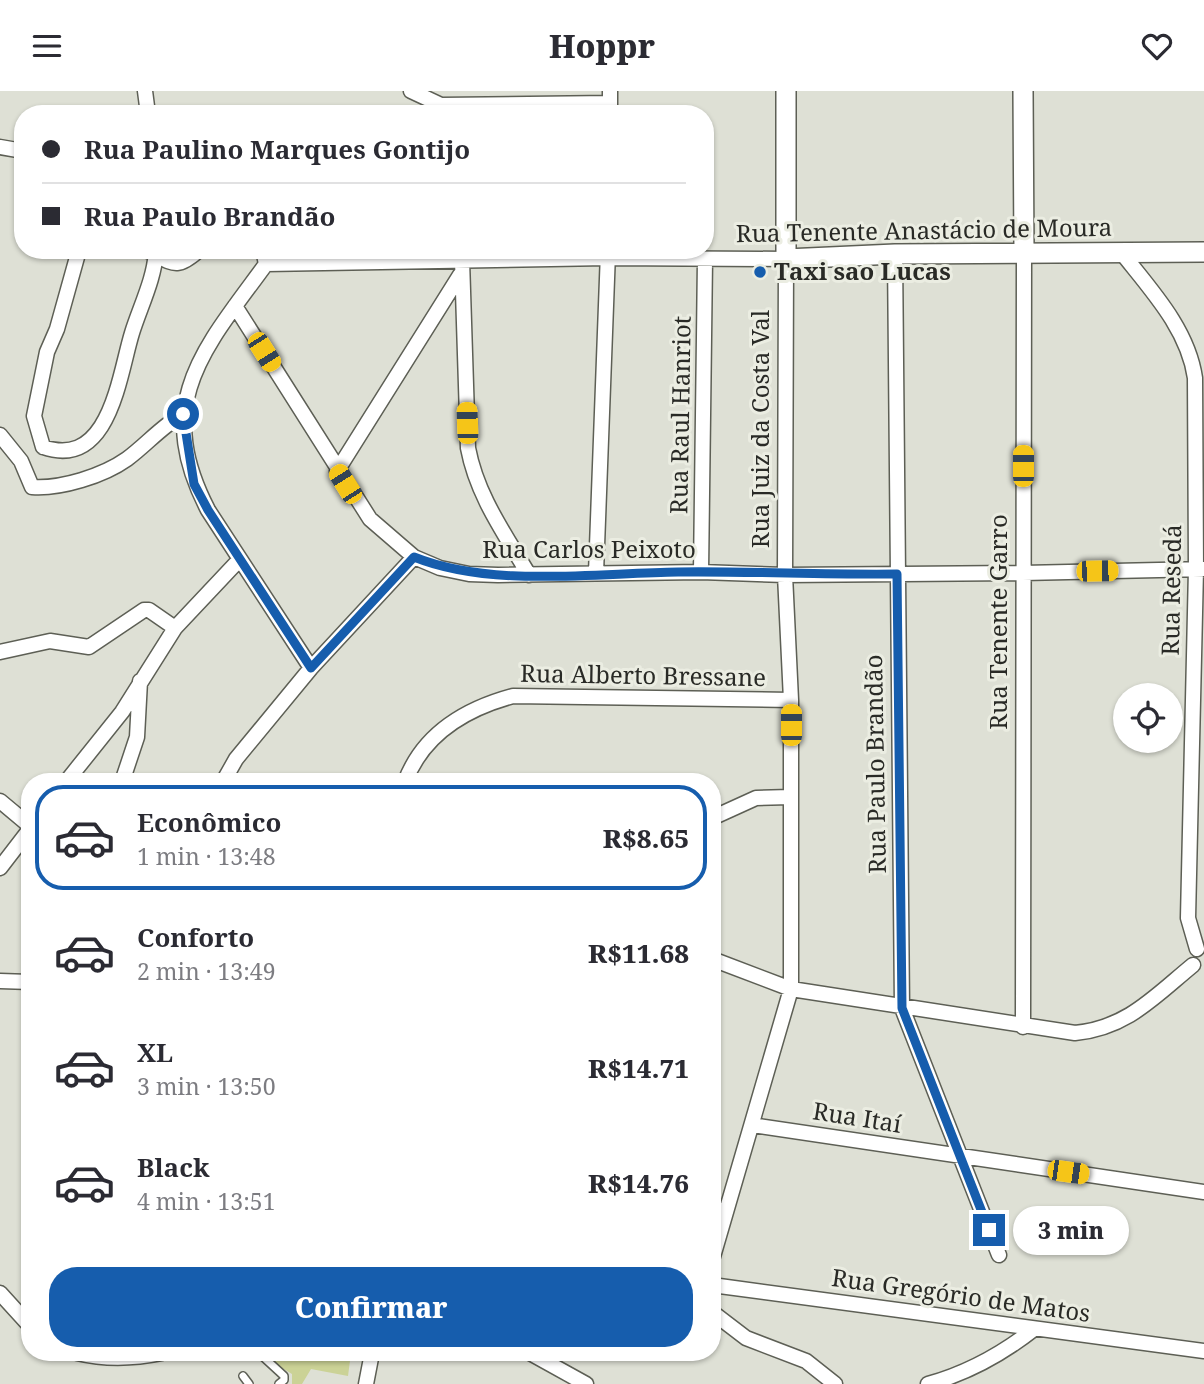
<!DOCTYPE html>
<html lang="pt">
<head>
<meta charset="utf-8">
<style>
	:root { --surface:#fff; --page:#f7f7f7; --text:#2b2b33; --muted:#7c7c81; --line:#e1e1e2; --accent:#165dad }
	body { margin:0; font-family:"Noto Serif",serif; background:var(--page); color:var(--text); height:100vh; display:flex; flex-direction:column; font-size:26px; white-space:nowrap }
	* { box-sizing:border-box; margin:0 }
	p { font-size:23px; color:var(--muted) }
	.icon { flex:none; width:38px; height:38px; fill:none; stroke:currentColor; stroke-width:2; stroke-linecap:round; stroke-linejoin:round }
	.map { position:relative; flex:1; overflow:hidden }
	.drawer { position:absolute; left:21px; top:682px; width:700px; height:588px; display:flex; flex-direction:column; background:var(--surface); border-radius:28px; box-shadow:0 2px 5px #0004 }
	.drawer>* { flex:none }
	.guide { position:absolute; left:14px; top:14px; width:700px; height:154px; border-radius:28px; box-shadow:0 2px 5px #0004; display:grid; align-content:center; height:154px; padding:0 28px; background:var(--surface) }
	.buttons { position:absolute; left:1113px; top:592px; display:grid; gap:14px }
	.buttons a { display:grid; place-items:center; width:70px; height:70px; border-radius:50%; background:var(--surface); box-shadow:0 2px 5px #0004; font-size:35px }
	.end { position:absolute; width:32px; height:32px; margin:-16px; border:9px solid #165dad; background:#fff; box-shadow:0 0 0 4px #fff }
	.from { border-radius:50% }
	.bubble { position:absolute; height:49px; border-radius:24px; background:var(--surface); box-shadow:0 2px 5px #0004; font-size:23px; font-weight:800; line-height:49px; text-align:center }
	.car { position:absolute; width:21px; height:42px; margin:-21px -10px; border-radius:9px; box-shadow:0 0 5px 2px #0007; background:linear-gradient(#f5c518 24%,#345 0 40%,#f5c518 0 76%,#345 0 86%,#f5c518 0) }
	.guide b { display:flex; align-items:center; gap:24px; height:66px; font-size:26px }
	.guide b+b { border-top:2px solid var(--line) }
	.guide i { width:18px; height:18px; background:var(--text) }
	ul { padding:12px 0 0; list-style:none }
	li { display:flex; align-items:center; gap:21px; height:105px; margin:0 14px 10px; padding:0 14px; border:4px solid transparent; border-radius:28px }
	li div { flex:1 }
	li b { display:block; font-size:26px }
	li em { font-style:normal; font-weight:800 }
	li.on { border-color:var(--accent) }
	li>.icon { width:63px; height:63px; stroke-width:1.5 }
	.action { display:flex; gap:14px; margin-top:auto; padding:14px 28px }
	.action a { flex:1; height:80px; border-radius:28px; background:var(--accent); color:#fff; font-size:28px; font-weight:800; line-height:80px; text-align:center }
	header { display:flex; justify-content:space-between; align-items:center; height:91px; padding:0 28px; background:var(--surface); font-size:32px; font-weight:800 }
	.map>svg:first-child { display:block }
	.green { fill:#cbd296 }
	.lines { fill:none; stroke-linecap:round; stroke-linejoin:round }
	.lane-casing { stroke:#5d5f55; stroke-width:10 }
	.street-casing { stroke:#5d5f55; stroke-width:17 }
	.secondary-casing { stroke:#5d5f55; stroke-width:22 }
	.lane { stroke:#fff; stroke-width:7 }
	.street { stroke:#fff; stroke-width:14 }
	.secondary { stroke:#fff; stroke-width:19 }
	.route { stroke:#165dad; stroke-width:9 }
	.poi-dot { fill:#165dad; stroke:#ebede2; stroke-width:2.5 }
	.labels { text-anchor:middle; stroke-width:6; stroke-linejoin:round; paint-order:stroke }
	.street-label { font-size:24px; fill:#292a26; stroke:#ebede2 }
	.poi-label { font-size:24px; font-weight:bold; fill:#292a26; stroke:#ebede2; text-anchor:start }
</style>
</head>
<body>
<header><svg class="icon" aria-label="menu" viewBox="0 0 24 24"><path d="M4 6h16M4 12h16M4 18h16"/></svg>Hoppr<svg class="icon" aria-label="heart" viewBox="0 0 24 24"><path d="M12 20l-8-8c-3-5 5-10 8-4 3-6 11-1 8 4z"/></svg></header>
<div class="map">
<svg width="1204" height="1293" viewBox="0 0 1204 1293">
	<rect width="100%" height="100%" fill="#dee0d5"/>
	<!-- green -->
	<path class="green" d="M279,1262H351L348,1285L311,1278L302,1293H292V1283L274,1272Z"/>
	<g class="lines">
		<defs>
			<path id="lane" d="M259,1262L284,1285V1289L279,1293
				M243,1285L249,1293"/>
			<path id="street" d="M145,0L148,23
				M411,0L441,14L610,12
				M424,23L441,14
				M610,23V0
				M0,56L23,60
				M146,159C172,171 175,181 199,159
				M263,159L266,173
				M1121,161C1151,199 1188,238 1195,287L1196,478L1188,827L1197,858
				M895,163L902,917L999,1164
				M462,169L468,357C477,405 505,443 529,484
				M266,173L607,167L786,168L785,484L791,609V898L712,1169
				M266,173C204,258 152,311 208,419L311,577
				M235,215L370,428L414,466L440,477L469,483L498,484L701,481L785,484L1023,482L1204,478
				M0,344L21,370L32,396C61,398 103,385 127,368C146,354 162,335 183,323
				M43,356C110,379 119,284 132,242C140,216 155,187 156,159
				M43,356L34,325L47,261L57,238L79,159
				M337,380L460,184
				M701,481L705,168
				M596,482L608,161
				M0,561L50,550L89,556L144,519H149L175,537
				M66,691L122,621L175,537L240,468
				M122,691L137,646L140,590
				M223,691L236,668L311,577L414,466
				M405,691C423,643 465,618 513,605L791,609
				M0,710L30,735
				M712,727L756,707L790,706
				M0,777L30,738
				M712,868L791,898L1075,942C1127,937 1154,906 1193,874
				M0,890L30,891
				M1023,936L1024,162
				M752,1034L1204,1101
				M712,1110L723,1130
				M712,1194L1204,1260
				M0,1202L30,1235
				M712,1221L746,1247L806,1270L835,1293
				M77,1262C106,1269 133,1268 162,1262
				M530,1262L586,1293
				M366,1293L372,1262
				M928,1293C968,1282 1002,1263 1034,1238"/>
			<path id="secondary" d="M786,0V168L895,163L1204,161
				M1023,0L1024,162"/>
		</defs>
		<!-- lane casing -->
		<use href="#lane" class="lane-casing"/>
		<!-- street casing -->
		<use href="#street" class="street-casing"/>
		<!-- secondary casing -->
		<use href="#secondary" class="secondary-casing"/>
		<!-- lane -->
		<use href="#lane" class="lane"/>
		<!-- street -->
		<use href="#street" class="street"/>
		<!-- secondary -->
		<use href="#secondary" class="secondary"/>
	</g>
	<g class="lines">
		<!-- route -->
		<path class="route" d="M183,323L194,393L208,419L311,577L414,466C491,497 594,482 678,481C751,480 824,484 897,483L902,917L989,1139"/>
	</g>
	<!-- markers -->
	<circle class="poi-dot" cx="760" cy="181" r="7"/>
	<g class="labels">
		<!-- street labels -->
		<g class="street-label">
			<text transform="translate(924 140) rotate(-1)" y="8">Rua Tenente Anastácio de Moura</text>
			<text transform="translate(681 324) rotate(-89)" y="8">Rua Raul Hanriot</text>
			<text transform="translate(761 338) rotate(-90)" y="8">Rua Juiz da Costa Val</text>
			<text x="589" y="467">Rua Carlos Peixoto</text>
			<text transform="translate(1172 499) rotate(-89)" y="8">Rua Resedá</text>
			<text transform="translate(999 531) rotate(-90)" y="8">Rua Tenente Garro</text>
			<text transform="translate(643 585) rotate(1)" y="8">Rua Alberto Bressane</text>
			<text transform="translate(876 673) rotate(-91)" y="8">Rua Paulo Brandão</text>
			<text transform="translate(857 1027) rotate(9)" y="8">Rua Itaí</text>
			<text transform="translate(961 1205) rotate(8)" y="8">Rua Gregório de Matos</text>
		</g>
		<!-- poi labels -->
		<g class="poi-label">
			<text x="774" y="189">Taxi sao Lucas</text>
		</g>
	</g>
</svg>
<div class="buttons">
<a><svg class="icon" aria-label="locate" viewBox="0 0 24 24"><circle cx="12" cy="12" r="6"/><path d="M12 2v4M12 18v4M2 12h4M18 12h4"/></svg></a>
</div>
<i class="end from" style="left:183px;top:323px"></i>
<i class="end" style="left:989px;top:1139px"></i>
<div class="bubble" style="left:1013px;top:1115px;width:116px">3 min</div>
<i class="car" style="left:264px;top:261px;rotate:148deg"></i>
<i class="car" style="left:467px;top:332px;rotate:358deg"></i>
<i class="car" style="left:1023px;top:375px;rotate:0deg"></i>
<i class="car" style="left:345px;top:393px;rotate:328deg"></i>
<i class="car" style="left:1097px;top:480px;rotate:89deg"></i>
<i class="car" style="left:791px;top:634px;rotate:0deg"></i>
<i class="car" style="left:1068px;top:1081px;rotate:98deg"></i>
<div class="guide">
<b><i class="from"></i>Rua Paulino Marques Gontijo</b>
<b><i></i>Rua Paulo Brandão</b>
</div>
<section class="drawer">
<ul>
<li class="on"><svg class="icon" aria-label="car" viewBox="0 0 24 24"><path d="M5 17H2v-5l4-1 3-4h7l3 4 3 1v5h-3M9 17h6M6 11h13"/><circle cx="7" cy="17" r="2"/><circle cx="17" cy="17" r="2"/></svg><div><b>Econômico</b><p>1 min · 13:48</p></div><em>R$8.65</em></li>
<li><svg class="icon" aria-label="car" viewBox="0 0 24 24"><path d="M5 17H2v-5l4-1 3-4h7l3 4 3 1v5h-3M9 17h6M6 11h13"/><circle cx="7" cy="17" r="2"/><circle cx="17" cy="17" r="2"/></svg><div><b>Conforto</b><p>2 min · 13:49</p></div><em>R$11.68</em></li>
<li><svg class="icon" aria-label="car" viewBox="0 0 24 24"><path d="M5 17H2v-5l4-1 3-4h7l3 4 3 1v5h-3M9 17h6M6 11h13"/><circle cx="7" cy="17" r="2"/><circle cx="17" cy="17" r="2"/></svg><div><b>XL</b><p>3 min · 13:50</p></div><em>R$14.71</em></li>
<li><svg class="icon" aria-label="car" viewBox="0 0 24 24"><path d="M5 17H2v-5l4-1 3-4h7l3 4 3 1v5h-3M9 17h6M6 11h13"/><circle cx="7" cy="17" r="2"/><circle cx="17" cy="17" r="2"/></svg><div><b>Black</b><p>4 min · 13:51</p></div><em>R$14.76</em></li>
</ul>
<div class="action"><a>Confirmar</a></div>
</section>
</div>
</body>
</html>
